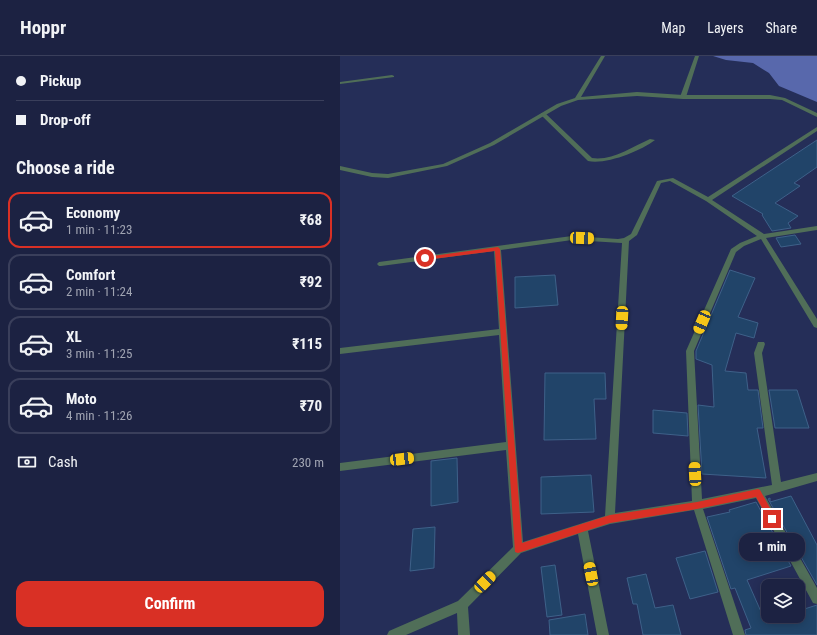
<!DOCTYPE html>
<html lang="en">
<head>
<meta charset="utf-8">
<style>
	:root { --surface:#1c2242; --page:#252a49; --text:#f1f3f6; --muted:#a0a4b2; --line:#3a3f5b; --accent:#d93025 }
	body { margin:0; font-family:"Roboto Condensed",sans-serif; background:var(--page); color:var(--text); height:100vh; display:flex; flex-direction:column; font-size:15px; white-space:nowrap }
	* { box-sizing:border-box; margin:0 }
	p { font-size:13px; color:var(--muted) }
	.icon { flex:none; width:22px; height:22px; fill:none; stroke:currentColor; stroke-width:2; stroke-linecap:round; stroke-linejoin:round }
	.map { position:relative; flex:1; overflow:hidden }
	.side { display:flex; flex-direction:column; background:var(--surface); width:340px }
	.side>* { flex:none }
	.banner { display:grid; align-content:center; height:88px; padding:0 16px; background:var(--surface) }
	.buttons { position:absolute; left:421px; top:523px; display:grid; gap:8px }
	.buttons a { display:grid; place-items:center; width:44px; height:44px; border-radius:8px; background:var(--surface); box-shadow:0 2px 10px #0003,0 0 0 1px var(--line); font-size:20px }
	.end { position:absolute; width:18px; height:18px; margin:-9px; border:5px solid #d93025; background:#fff; box-shadow:0 0 0 2px #fff }
	.from { border-radius:50% }
	.bubble { position:absolute; height:28px; border-radius:12px; background:var(--surface); box-shadow:0 2px 10px #0003,0 0 0 1px var(--line); font-size:13px; font-weight:700; line-height:28px; text-align:center }
	.car { position:absolute; width:12px; height:24px; margin:-12px -6px; border-radius:5px; box-shadow:0 0 3px 1px #0007; background:linear-gradient(#f5c518 24%,#345 0 40%,#f5c518 0 76%,#345 0 86%,#f5c518 0) }
	.banner b { display:flex; align-items:center; gap:14px; height:38px; font-size:15px }
	.banner b+b { border-top:1px solid var(--line) }
	.banner i { width:10px; height:10px; background:var(--text) }
	ul { padding:0; list-style:none }
	li { display:flex; align-items:center; gap:12px; height:56px; margin:0 8px 6px; padding:0 8px; border:2px solid var(--line); border-radius:12px }
	li div { flex:1 }
	li b { display:block; font-size:15px }
	li em { font-style:normal; font-weight:700 }
	li.on { border-color:var(--accent) }
	li>.icon { width:36px; height:36px; stroke-width:1.5 }
	h2 { padding:0 16px; font-size:18px; line-height:48px }
	.pay { display:flex; align-items:center; gap:10px; height:44px; padding:0 16px; font-size:15px }
	.pay p { margin-inline-start:auto }
	.action { display:flex; gap:8px; margin-top:auto; padding:8px 16px }
	.action a { flex:1; height:46px; border-radius:12px; background:var(--accent); color:#fff; font-size:16px; font-weight:700; line-height:46px; text-align:center }
	header { display:flex; align-items:center; gap:24px; box-sizing:border-box; height:56px; padding:0 20px; background:var(--surface); border-bottom:1px solid var(--line) }
	header strong { font-size:19px }
	nav { display:flex; gap:22px; margin-inline-start:auto; font-size:14px }
	main { display:flex; flex:1; min-height:0 }
	.map>svg:first-child { display:block }
	.water { fill:#5868ac }
	.building { fill:#214469; stroke:#3e6189 }
	.lines { fill:none; stroke-linecap:round; stroke-linejoin:round }
	.lane { fill:#506e58; fill-rule:evenodd }
	.street { fill:#506e58; fill-rule:evenodd }
	.route { fill:#d93025 }
</style>
</head>
<body>
<header>
<strong>Hoppr</strong>
<nav><a>Map</a><a>Layers</a><a>Share</a></nav>
</header>
<main>
<section class="side">
<div class="banner">
<b><i class="from"></i>Pickup</b>
<b><i></i>Drop-off</b>
</div>
<h2>Choose a ride</h2>
<ul>
<li class="on"><svg class="icon" aria-label="car" viewBox="0 0 24 24"><path d="M5 17H2v-5l4-1 3-4h7l3 4 3 1v5h-3M9 17h6M6 11h13"/><circle cx="7" cy="17" r="2"/><circle cx="17" cy="17" r="2"/></svg><div><b>Economy</b><p>1 min · 11:23</p></div><em>₹68</em></li>
<li><svg class="icon" aria-label="car" viewBox="0 0 24 24"><path d="M5 17H2v-5l4-1 3-4h7l3 4 3 1v5h-3M9 17h6M6 11h13"/><circle cx="7" cy="17" r="2"/><circle cx="17" cy="17" r="2"/></svg><div><b>Comfort</b><p>2 min · 11:24</p></div><em>₹92</em></li>
<li><svg class="icon" aria-label="car" viewBox="0 0 24 24"><path d="M5 17H2v-5l4-1 3-4h7l3 4 3 1v5h-3M9 17h6M6 11h13"/><circle cx="7" cy="17" r="2"/><circle cx="17" cy="17" r="2"/></svg><div><b>XL</b><p>3 min · 11:25</p></div><em>₹115</em></li>
<li><svg class="icon" aria-label="car" viewBox="0 0 24 24"><path d="M5 17H2v-5l4-1 3-4h7l3 4 3 1v5h-3M9 17h6M6 11h13"/><circle cx="7" cy="17" r="2"/><circle cx="17" cy="17" r="2"/></svg><div><b>Moto</b><p>4 min · 11:26</p></div><em>₹70</em></li>
</ul>
<div class="pay"><svg class="icon" aria-label="cash" viewBox="0 0 24 24"><path d="M3 7h18v10H3z"/><circle cx="12" cy="12" r="2"/></svg>Cash<p>230 m</p></div>
<div class="action"><a>Confirm</a></div>
</section>
<div class="map">
<svg width="477" height="579" viewBox="0 0 477 579">
	<rect width="100%" height="100%" fill="#252e58"/>
	<!-- water -->
	<path class="water" d="M373,0H477V46L439,30L429,17L413,7L386,4Z"/>
	<!-- building -->
	<path class="building" d="M477,84V111L454,127L460,130L435,147L458,160L448,167L451,172L432,175L422,159L423,158L392,140Z
		M455,179L461,188L441,191L436,182Z
		M390,214L415,222L398,261L418,267L414,282L396,277L385,315L406,317L408,334H418L423,372H417L426,422L362,418L358,349L374,351L372,309L356,303V295Z
		M215,219L218,249L175,252V221Z
		M205,317H265L266,343H254L256,383L204,384Z
		M429,334H457L469,372H435Z
		M313,354L347,357L348,380L313,377Z
		M117,402L118,446L91,450V405Z
		M251,419L254,456L201,458V421Z
		M451,440L477,489V529L428,443L430,442V446Z
		M416,446L451,510L407,524L426,567L445,560H458V555L477,549V579H406L405,574L411,572L395,532L391,533L367,461L390,456L389,454Z
		M95,471L94,512L70,515L73,473Z
		M365,495L378,536L350,543L336,502Z
		M215,509L222,559L207,561L201,511Z
		M306,518L315,552L333,549L341,579H303L297,548H293L287,522Z
		M245,558L248,579H210L209,564Z"/>
	<g class="lines">
		<!-- lane -->
		<path class="lane" d="M355,0H359L346,41L341,42L340,41Z
			M201,57H205L252,102C272,105 292,91 310,83L315,84C301,95 266,109 248,105L201,59Z"/>
		<!-- street -->
		<path class="street" d="M261,0H265L241,41L297,36L343,39H430L445,42L477,57V61L442,44L430,43H343L297,40L238,44L221,50L154,89L107,110L48,122L32,121L0,114V110L32,117L48,118L103,108L150,87L217,48L235,42Z
			M52,19L54,20V21L0,28V26Z
			M477,71V75L372,144L424,178L477,170V174L426,182L477,263V272L474,271L421,183L404,190L396,196L354,295L362,443L432,429L414,297L418,286H424L425,288L422,297L441,426L477,417V425L425,440L477,532V548L473,547L416,442L363,453L405,579H393L354,454L270,468L248,475L269,579H257L238,478L181,497L128,551L130,579H118L117,557L66,579H47L49,575L118,545L173,491L166,394L0,415V407L166,386L159,279L0,298V292L159,273L154,195L41,210H39L37,208L39,206L232,180L278,183L284,182L291,178L317,125L333,122L368,141ZM330,125L366,145L417,180L400,187L391,193L346,295L352,445L275,457L289,185L297,179L321,127ZM232,184L282,187L265,460L183,486L161,194Z"/>
	</g>
	<!-- route -->
	<path class="route" d="M158,191L160,193L182,487L270,459L357,446L418,433L420,434L435,461V466H430L416,441L357,453L270,467L178,497L175,496L155,195L85,204L82,202L85,201Z"/>
</svg>
<div class="buttons">
<a><svg class="icon" aria-label="layers" viewBox="0 0 24 24"><path d="M12 4l9 5-9 5-9-5zM3 14l9 5 9-5"/></svg></a>
</div>
<i class="end from" style="left:85px;top:202px"></i>
<i class="end" style="left:432px;top:463px"></i>
<div class="bubble" style="left:399px;top:477px;width:66px">1 min</div>
<i class="car" style="left:242px;top:182px;rotate:92deg"></i>
<i class="car" style="left:282px;top:262px;rotate:183deg"></i>
<i class="car" style="left:362px;top:266px;rotate:203deg"></i>
<i class="car" style="left:62px;top:403px;rotate:83deg"></i>
<i class="car" style="left:355px;top:418px;rotate:357deg"></i>
<i class="car" style="left:251px;top:518px;rotate:349deg"></i>
<i class="car" style="left:145px;top:526px;rotate:45deg"></i>
</div>
</main>
</body>
</html>
